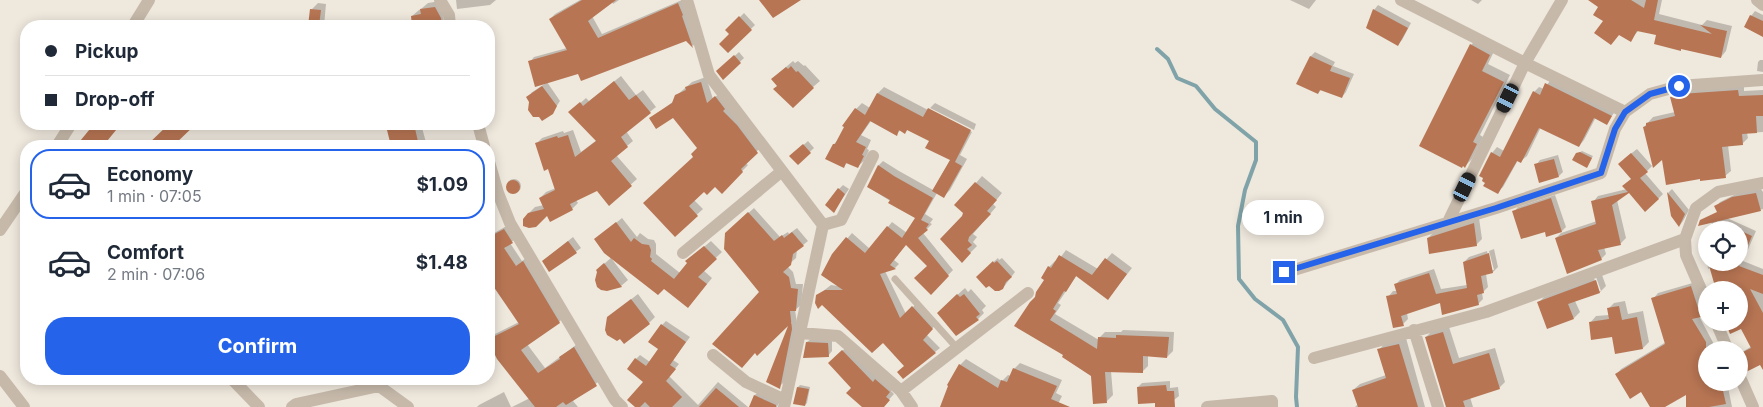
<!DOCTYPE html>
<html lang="en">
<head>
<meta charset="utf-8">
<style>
	:root { --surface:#fff; --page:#f2f2f3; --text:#1f2937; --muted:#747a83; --line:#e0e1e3; --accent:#2563eb }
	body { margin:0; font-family:Inter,sans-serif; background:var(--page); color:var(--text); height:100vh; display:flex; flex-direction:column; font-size:19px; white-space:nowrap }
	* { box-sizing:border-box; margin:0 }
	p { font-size:16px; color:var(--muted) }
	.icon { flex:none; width:28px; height:28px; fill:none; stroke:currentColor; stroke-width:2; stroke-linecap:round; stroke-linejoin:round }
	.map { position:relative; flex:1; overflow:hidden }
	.drawer { position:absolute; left:20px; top:140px; width:475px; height:245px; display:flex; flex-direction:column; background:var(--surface); border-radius:20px; box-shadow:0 2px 12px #0003 }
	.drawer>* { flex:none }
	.top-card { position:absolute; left:20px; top:20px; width:475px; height:110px; border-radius:20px; box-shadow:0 2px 12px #0003; display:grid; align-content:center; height:110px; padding:0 25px; background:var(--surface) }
	.buttons { position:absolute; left:1698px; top:221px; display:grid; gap:10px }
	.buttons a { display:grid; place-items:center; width:50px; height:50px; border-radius:50%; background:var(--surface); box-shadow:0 2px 12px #0003; font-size:25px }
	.end { position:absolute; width:22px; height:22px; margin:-11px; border:6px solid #2563eb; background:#fff; box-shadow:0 0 0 2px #fff }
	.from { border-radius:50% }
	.bubble { position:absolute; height:35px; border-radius:18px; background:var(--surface); box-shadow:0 2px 12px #0003; font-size:16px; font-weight:700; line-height:35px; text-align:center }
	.car { position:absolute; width:15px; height:30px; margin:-15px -8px; border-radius:6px; box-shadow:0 0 4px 1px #0007; background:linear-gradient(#222 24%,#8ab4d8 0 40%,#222 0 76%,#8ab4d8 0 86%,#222 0) }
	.top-card b { display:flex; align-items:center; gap:18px; height:48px; font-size:19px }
	.top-card b+b { border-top:1px solid var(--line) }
	.top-card i { width:12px; height:12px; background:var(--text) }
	ul { padding:9px 0 0; list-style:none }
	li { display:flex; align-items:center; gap:15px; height:70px; margin:0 10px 8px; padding:0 15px; border:2px solid transparent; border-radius:20px }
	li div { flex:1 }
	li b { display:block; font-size:19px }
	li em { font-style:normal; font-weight:700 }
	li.selected { border-color:var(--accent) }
	li>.icon { width:45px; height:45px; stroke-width:1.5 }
	.primary-button { display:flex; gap:10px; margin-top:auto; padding:10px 25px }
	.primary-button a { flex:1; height:58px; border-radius:20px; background:var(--accent); color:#fff; font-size:20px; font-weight:700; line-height:58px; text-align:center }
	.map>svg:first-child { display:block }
	.shadow { fill:#0003 }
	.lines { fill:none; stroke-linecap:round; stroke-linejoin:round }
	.stream { stroke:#7fa3a8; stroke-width:4 }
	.building { fill:#b77553 }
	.service { stroke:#c6b9aa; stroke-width:7 }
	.minor { stroke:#c6b9aa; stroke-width:12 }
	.route { stroke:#2563eb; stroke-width:6 }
</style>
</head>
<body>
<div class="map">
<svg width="1763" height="407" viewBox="0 0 1763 407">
	<rect width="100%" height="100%" fill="#efe8dd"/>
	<!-- shadow -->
	<path class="shadow" d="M456,0H496L490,5L457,9Z
		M580,0H619L613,4L612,1L592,16L602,34L682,0L696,42L693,46L686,39L547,82L560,101L552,113L531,93L546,83L530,62L534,57L567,48L550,19L555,14Z
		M1290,0H1316L1309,9Z
		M1471,0H1482L1478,4Z
		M1602,0H1662L1659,14L1702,25L1707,20L1732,26L1726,51L1721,57L1682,48L1680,50L1658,34L1639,30L1630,40L1605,21Z
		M441,1L444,26H413L412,16L419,10L421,9L428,3Z
		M318,3L326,4L324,26H309L311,10Z
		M1378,5L1411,23L1402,40L1398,44L1367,28L1374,10Z
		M1755,11L1763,15V34L1751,16Z
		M744,13L755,25L728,51L731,34L727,30Z
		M1478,38L1496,47L1488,64L1510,75L1480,135L1483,137L1472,159L1465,166L1471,45Z
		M739,52L744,58L723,78L718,71Z
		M1315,52L1335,62L1333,66L1354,74L1346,92L1342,97L1322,89L1318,93L1298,83L1311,56Z
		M1760,60H1763V72L1757,71L1758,62Z
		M793,61L795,63L798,61L804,66L805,65L820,81L813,87L778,85L779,73Z
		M621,76L636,95L643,90L656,107L626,131L633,141L616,155L637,179L609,204L597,190L576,200L578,203L572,209L547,213H529L535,207L544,205L540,198L546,192L556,188L549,167L536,144L542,138L563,131L564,133L573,130L581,152L597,140L576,107L586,98L589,101Z
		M706,77L713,99L721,92L762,146L745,163L748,165L722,192L715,185L705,190L694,200L703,209L675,235L695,157L699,148L674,116L651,118L674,101L676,96L692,82Z
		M1552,78L1616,110L1607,123L1596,117L1584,140L1579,146L1541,127L1527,156L1521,161L1518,160L1503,187L1497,192L1492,153L1497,147L1504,151L1534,92L1539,87L1544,89Z
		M1744,85V91L1763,90V132L1747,133L1748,138L1742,144L1728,145L1731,171L1725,176L1701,178L1663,158L1644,127L1653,117L1675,112L1672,97L1677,92Z
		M884,87L928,110L929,109V110L972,132L960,155L967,159L950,190L944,196L937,193L925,214L933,219L930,223L932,224L923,233L953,270L931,293L929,266L906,244L894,260L899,264L895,268L885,271L906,314L917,303L937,324L926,334L940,348L903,378L905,365L883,341L818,295L831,285L838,286L833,255L852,233L870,249L892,222L907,233L916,217L868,187L879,165L883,161L899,171L933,190L951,159L930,140L908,129L905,132L901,130L896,134L871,121L861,135L871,140L867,149L869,150L864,161L857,167L848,162L844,166L834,144L839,139L856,109L862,103L870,108L878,93Z
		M935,103L976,124L974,130L930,108Z
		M387,124H421L427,146H393Z
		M808,141L814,148L798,163L791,156Z
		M1637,149L1652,166L1645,173L1663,194L1658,199L1629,192L1617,200L1626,238L1621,243L1604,247L1606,254L1601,259L1556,238L1561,233L1597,221L1593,202L1598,196L1627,189L1632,178L1624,159Z
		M1582,151L1593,156L1587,166L1577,154Z
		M1558,155L1563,172L1559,176L1536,165L1540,160Z
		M982,176L1002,193L993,204L996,207L973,234L977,237L973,242L977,246L962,261L964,217L976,183Z
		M507 186a7 7 0 1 1 14 0a7 7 0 1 1-14 0Z
		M843,185L849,189L834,211L839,189Z
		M1672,189L1689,210L1683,221L1680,225L1672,216L1668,193Z
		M1761,189L1763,192V209L1727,218L1756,231L1743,261L1763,269V363L1741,366L1739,361V354L1752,346L1742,328L1727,324L1729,322H1739V290H1720L1711,268L1708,269L1707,262H1739V230H1715L1711,222L1723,210L1716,207L1720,202L1738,193Z
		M1555,195L1566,227L1562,231L1547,236L1546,231L1514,212L1518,207Z
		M754,208L780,237L788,232L789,234L797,228L808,241L797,250L796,258L787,266L793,272L796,284H803L801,305L795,310L797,323L784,382L779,387L768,382L792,322L757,354L760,292L732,228Z
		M622,218L637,237L640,233L648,239L654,240L656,244V254L680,273L688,263L687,261L711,241L722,252L703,270L712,278L694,300L664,287L611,258L628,280L621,286L606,290L604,264L612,257L596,239Z
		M1479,218L1482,239L1476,245L1428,238L1434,232Z
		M510,224L518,237L510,243L522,261L529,256L565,316L559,322L527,344L545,368L580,342L602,379L573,401L578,407H512L532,397L498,358L489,340L495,334L519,322L489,278V273L491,271L489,268V236Z
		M573,237L581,248L549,271L543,261Z
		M1706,243V258L1704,245Z
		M1494,249L1498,267L1493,272L1486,274L1488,287L1482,293L1483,299L1478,304L1441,302L1407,313L1408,319L1403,324L1388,297L1393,291H1397L1395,285L1400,280L1434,269L1441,289L1467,285L1464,262L1469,257L1487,251L1491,270H1494L1489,251Z
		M1066,250L1098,269L1112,253L1132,268L1113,292L1077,275L1058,303L1061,305L1055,314L1099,340V338L1105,332H1121L1123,330L1174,332L1173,351L1167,357L1148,355V366L1142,372L1111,371L1113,395L1107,401L1092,375L1064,355L1036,297L1046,280L1049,267L1055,261L1057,262Z
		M998,258L999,260L1002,258L1015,272L1003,288L977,277Z
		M1602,275L1606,286L1600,292L1575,301L1580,312L1574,318L1538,303L1544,297L1594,278L1598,291H1601L1596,277Z
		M1696,282L1705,310L1699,316L1717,350H1706V382H1727L1732,407H1688L1687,393L1663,407H1651L1641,390L1616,375L1621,369L1666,342L1653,299L1658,293Z
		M965,288L968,292L971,289L986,306L982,310L984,313L978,319L945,306Z
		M638,294L655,317L649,323L616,311Z
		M1625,301L1628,314L1643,311L1649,342L1643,348L1613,335L1590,323L1596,316L1609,315L1608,309L1614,303Z
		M666,321L690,337L673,360L679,364L669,376L698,405L718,382L748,407H636L645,382L636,359L640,355L650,362L660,348L662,325Z
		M1449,327L1459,358L1495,348L1505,382L1499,388L1470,397L1473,407H1447L1426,337L1432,331Z
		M812,338L832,339V351L828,356L807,342Z
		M1406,338L1425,407H1355L1358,404L1353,390L1360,384L1386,375L1379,350L1385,343Z
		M848,346L895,386L891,391L894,394L882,407H864L835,357Z
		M966,359L1002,381L1008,375L1011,376L1014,369L1020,363L1062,380L1056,393L1062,396L1058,404L1056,407H942L960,365Z
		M311,379H320L314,383Z
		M1170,381V388L1178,387L1179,396L1174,400L1138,387L1142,383Z
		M800,385L810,387L807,403L805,405L798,387Z
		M759,391L780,400L777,407H750L755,395Z
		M504,392L511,407H477L479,405Z"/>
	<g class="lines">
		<!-- stream -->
		<path class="stream" d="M1157,49L1168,59L1177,78L1196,86L1215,109L1256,142V160L1245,190L1238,226L1239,279L1255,299L1283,320L1298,347L1296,397L1297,407"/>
	</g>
	<!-- building -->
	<path class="building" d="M582,0H616L588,21L598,38L678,3L683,15L682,16L693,48L686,41L581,81L578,74L535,87L528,61L567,50L549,19Z
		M759,0H801L773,18Z
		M1588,0H1631L1644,8L1646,0H1658L1654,20L1712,34L1700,25L1727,31L1721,58L1681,49V51L1654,44L1656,35L1637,31L1631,42L1619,35L1611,45L1594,33L1603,21L1593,15L1598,7Z
		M435,7L441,18L442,26H412L411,16L421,14L420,9Z
		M310,9L321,10L319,26H308Z
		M1373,9L1408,28L1398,46L1366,28Z
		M1750,15L1763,21V37L1744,27Z
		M739,16L752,30L728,53L719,44L729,34L725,30Z
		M1470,44L1490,55L1482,71L1504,82L1473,142L1477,144L1465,168L1463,166L1462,168L1419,146Z
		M734,55L741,63L723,80L716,71Z
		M1310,56L1332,66L1330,71L1350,78L1342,98L1320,90L1318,94L1296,84Z
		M791,66L796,72L798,71L814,88L793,108L773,89L777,86L771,79L786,67L788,69Z
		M614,81L629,100L636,95L651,113L621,137L628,147L611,161L632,186L609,206L597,191L570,204L573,210L550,222L547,216L536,227L529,228L523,226V219L528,213L544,209L539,198L555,190L548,169L544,171L535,143L557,136L558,138L568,135L575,157L596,141L568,112L580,102L583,106Z
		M701,82L707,103L715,96L725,109L723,111L737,125L758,153L741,169L743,172L722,194L715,187L707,195L704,192L689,206L698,216L675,237L643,203L693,157L691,154L697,148L673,118L656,129L649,118L672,103L675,95L686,90L685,87Z
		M1545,83L1612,116L1607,125L1594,118L1579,147L1539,128L1521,163L1517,161L1498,194L1483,186L1485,183L1482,181L1483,178L1479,176L1491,152L1500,157L1533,91L1540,95Z
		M542,86L557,106L553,114L542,121L539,117H533L528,110L529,102L526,97Z
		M1738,90L1739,96L1763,95V116H1756L1757,133L1742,134L1743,145L1722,147L1726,178L1700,181V179L1666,185L1662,160L1653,168L1643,127L1646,126V123L1675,116L1670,97L1680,94Z
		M877,93L923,117L928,108L971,130L955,162L962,166L944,198L932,191L950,160L925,148L929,141L907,130L905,134L899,130L897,136L870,121L856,142L866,147L862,155L864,156L858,168L846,163L844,168L825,159L833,144H835L844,127L842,126L855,108L865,115Z
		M94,124H121L103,146H76Z
		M169,124H196L173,146H146Z
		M401,124L402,127L414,124L419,146H391L387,130L391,129V126Z
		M803,144L811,153L798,165L789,156Z
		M1580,152L1592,158L1587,168L1572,160L1576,153Z
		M1631,153L1648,172L1640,178L1659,199L1645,212L1629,193L1612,205L1621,245L1598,250L1602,260L1567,274L1555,238L1596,224L1591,201L1628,192L1622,186L1631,179L1618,164Z
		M1554,159L1559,177L1539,183L1534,164Z
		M878,165L894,176L933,198L921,220L929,224L926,228L928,230L918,238L949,276L931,295L914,278L927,266L906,245L890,265L896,269L880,274L900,318L912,306L933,329L923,340L936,353L903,379L897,372L904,366L883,343L872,353L822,305L818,309L815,303L816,295L825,290H843L821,275L832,254L846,237L865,253L887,226L902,238L915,218L888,203L890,200L867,187Z
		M506 187a7 7 0 1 1 14 0a7 7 0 1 1-14 0Z
		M975,182L997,200L987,211L991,214L969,237L968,241L972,245L967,249L971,253L962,263L940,239L962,216L963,213L954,205Z
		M838,188L845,194L834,213L825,205Z
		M1667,192L1685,214L1679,227L1671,216Z
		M1756,193L1761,211L1698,226L1700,220L1717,212L1714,206L1732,197Z
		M1551,198L1562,232L1546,237L1545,232L1521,239L1512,211Z
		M748,212L774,241L782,235L784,238L792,232L804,246L793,254L791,265L783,272L789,277L791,288L798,289L796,311H790L792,329L780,389L766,382L788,326L757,356L755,353L742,368L712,344L759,292L724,249L725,233Z
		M616,222L631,242L634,238L642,244L649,245L651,250L650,257L652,259L651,261L674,279L687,263L685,261L704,246L717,259L698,277L707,284L688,308L664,289L658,295L604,253L594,239Z
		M1474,223L1477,246L1429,254L1427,238Z
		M504,229L513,243L504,248L516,266L523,261L560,323L521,350L538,373L560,359L559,357L574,347L597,386L566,405L563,402L556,407H535L497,359L489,343V339L519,324L489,280V237Z
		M1739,230L1752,236L1739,266L1763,275V294L1750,289L1763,313V370L1760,365L1746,372L1740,367L1739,354L1751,348L1741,329L1730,334L1726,324L1739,322V290H1716L1708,262H1739Z
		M568,241L577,253L549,272L542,261Z
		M1489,253L1493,273L1481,276L1484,293L1477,295L1479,305L1442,315L1440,303L1401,316L1404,326L1393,328L1386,296L1397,294L1394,284L1429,273L1436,294L1467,288L1463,262Z
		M1059,255L1092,275L1105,258L1127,274L1108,300L1076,276L1066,292L1064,291L1053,309L1056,311L1050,320L1097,349L1098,337L1116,338V335L1169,337L1167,358L1143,356V373L1105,372L1107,403L1093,404L1091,376L1062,357L1063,355L1014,326L1030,302L1035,297L1036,292L1044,280L1041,278L1048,266L1051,268Z
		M993,261L994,263L997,261L1012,277L1006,282L1003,289L999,291H995L989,286L986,288L976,277Z
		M604,263L622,287L607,291L601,290L597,287L595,280L597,272L596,270Z
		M1596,280L1600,293L1568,304L1574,319L1547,329L1537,302Z
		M1691,286L1701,317L1692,319L1706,342V382H1721L1726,404L1709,407H1686V395L1665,407H1650L1641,392L1630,399L1615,374L1665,344L1651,298Z
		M957,294L960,297L964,294L980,314L976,317L979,320L956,336L937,313Z
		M631,299L650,324L624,344L620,339L617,341L607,335L605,330L607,317Z
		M1619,306L1622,320L1637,317L1643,349L1615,354L1612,337L1591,340L1589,322L1609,319L1607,308Z
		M661,324L686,342L670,365L676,369L666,381L682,397L672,407H650L645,402L640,407H635L627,400L643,382L627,369L635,358L646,366L658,349L648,342Z
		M1443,332L1453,364L1489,353L1500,389L1463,401L1465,407H1446L1425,337Z
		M806,342L828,343L829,357L803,358Z
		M1399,344L1418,407H1358L1352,390L1386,378L1377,349Z
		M842,350L873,382L875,379L890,392L886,397L890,400L884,407H862L846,393L851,388L828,363Z
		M959,364L998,388L1001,380L1007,382L1013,368L1057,386L1051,399L1070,407H940L948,386L947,385Z
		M1166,385L1167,391H1174L1175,407H1155V403L1138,404L1137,387Z
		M797,387L809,389L805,406L793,404Z
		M716,388L739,407H699Z
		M754,395L776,405V407H749Z"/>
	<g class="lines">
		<!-- service -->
		<path class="service" d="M895,279L957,348"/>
		<!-- minor -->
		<path class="minor" d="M440,0L449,15L450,26
			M687,0L709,75L823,225L784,407
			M1401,0L1525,63L1625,112
			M1757,0L1763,5
			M133,26L149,0
			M478,124L484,146
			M57,146L71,124
			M489,162L498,193L510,223L615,400L622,407
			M1448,222L1525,63L1562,0
			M823,225L841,220L873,156
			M0,230L26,192
			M683,253L782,171
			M1284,273L1496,208L1601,173L1615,129L1625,112L1650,94L1679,86L1763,80
			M1706,301L1686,255L1685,239L1696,208L1718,192L1763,183
			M1716,322L1728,350
			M1414,330L1438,407
			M800,333L838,336L901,391L912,407
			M713,355L746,382L785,400
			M1314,358L1486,312L1685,239
			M1739,375L1753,407
			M0,376L24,407
			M232,379L259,407
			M901,391L1028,293
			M292,407L296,404L379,386L408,407
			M1207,407L1272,401V407"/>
	</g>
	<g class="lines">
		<!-- route -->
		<path class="route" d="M1284,272L1496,208L1601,173L1615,129L1625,112L1650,94L1679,86"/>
	</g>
</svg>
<div class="buttons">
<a><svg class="icon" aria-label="locate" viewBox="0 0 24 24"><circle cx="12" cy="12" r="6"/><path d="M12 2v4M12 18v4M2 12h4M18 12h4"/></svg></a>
<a>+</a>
<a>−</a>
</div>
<i class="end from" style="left:1679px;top:86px"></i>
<i class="end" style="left:1284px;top:272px"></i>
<div class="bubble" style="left:1242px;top:200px;width:82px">1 min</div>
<i class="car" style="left:1508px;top:98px;rotate:206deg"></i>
<i class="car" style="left:1465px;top:187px;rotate:26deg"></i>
<div class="top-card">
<b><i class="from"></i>Pickup</b>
<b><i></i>Drop-off</b>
</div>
<section class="drawer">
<ul>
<li class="selected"><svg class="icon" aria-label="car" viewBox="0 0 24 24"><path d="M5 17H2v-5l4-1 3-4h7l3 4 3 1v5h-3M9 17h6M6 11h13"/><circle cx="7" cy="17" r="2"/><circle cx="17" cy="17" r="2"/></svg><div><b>Economy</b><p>1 min · 07:05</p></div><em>$1.09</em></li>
<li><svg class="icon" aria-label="car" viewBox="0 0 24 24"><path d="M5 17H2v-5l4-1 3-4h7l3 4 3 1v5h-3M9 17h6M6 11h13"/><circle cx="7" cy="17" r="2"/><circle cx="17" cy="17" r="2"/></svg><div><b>Comfort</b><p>2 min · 07:06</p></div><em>$1.48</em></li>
</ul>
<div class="primary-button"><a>Confirm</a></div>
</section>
</div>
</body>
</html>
